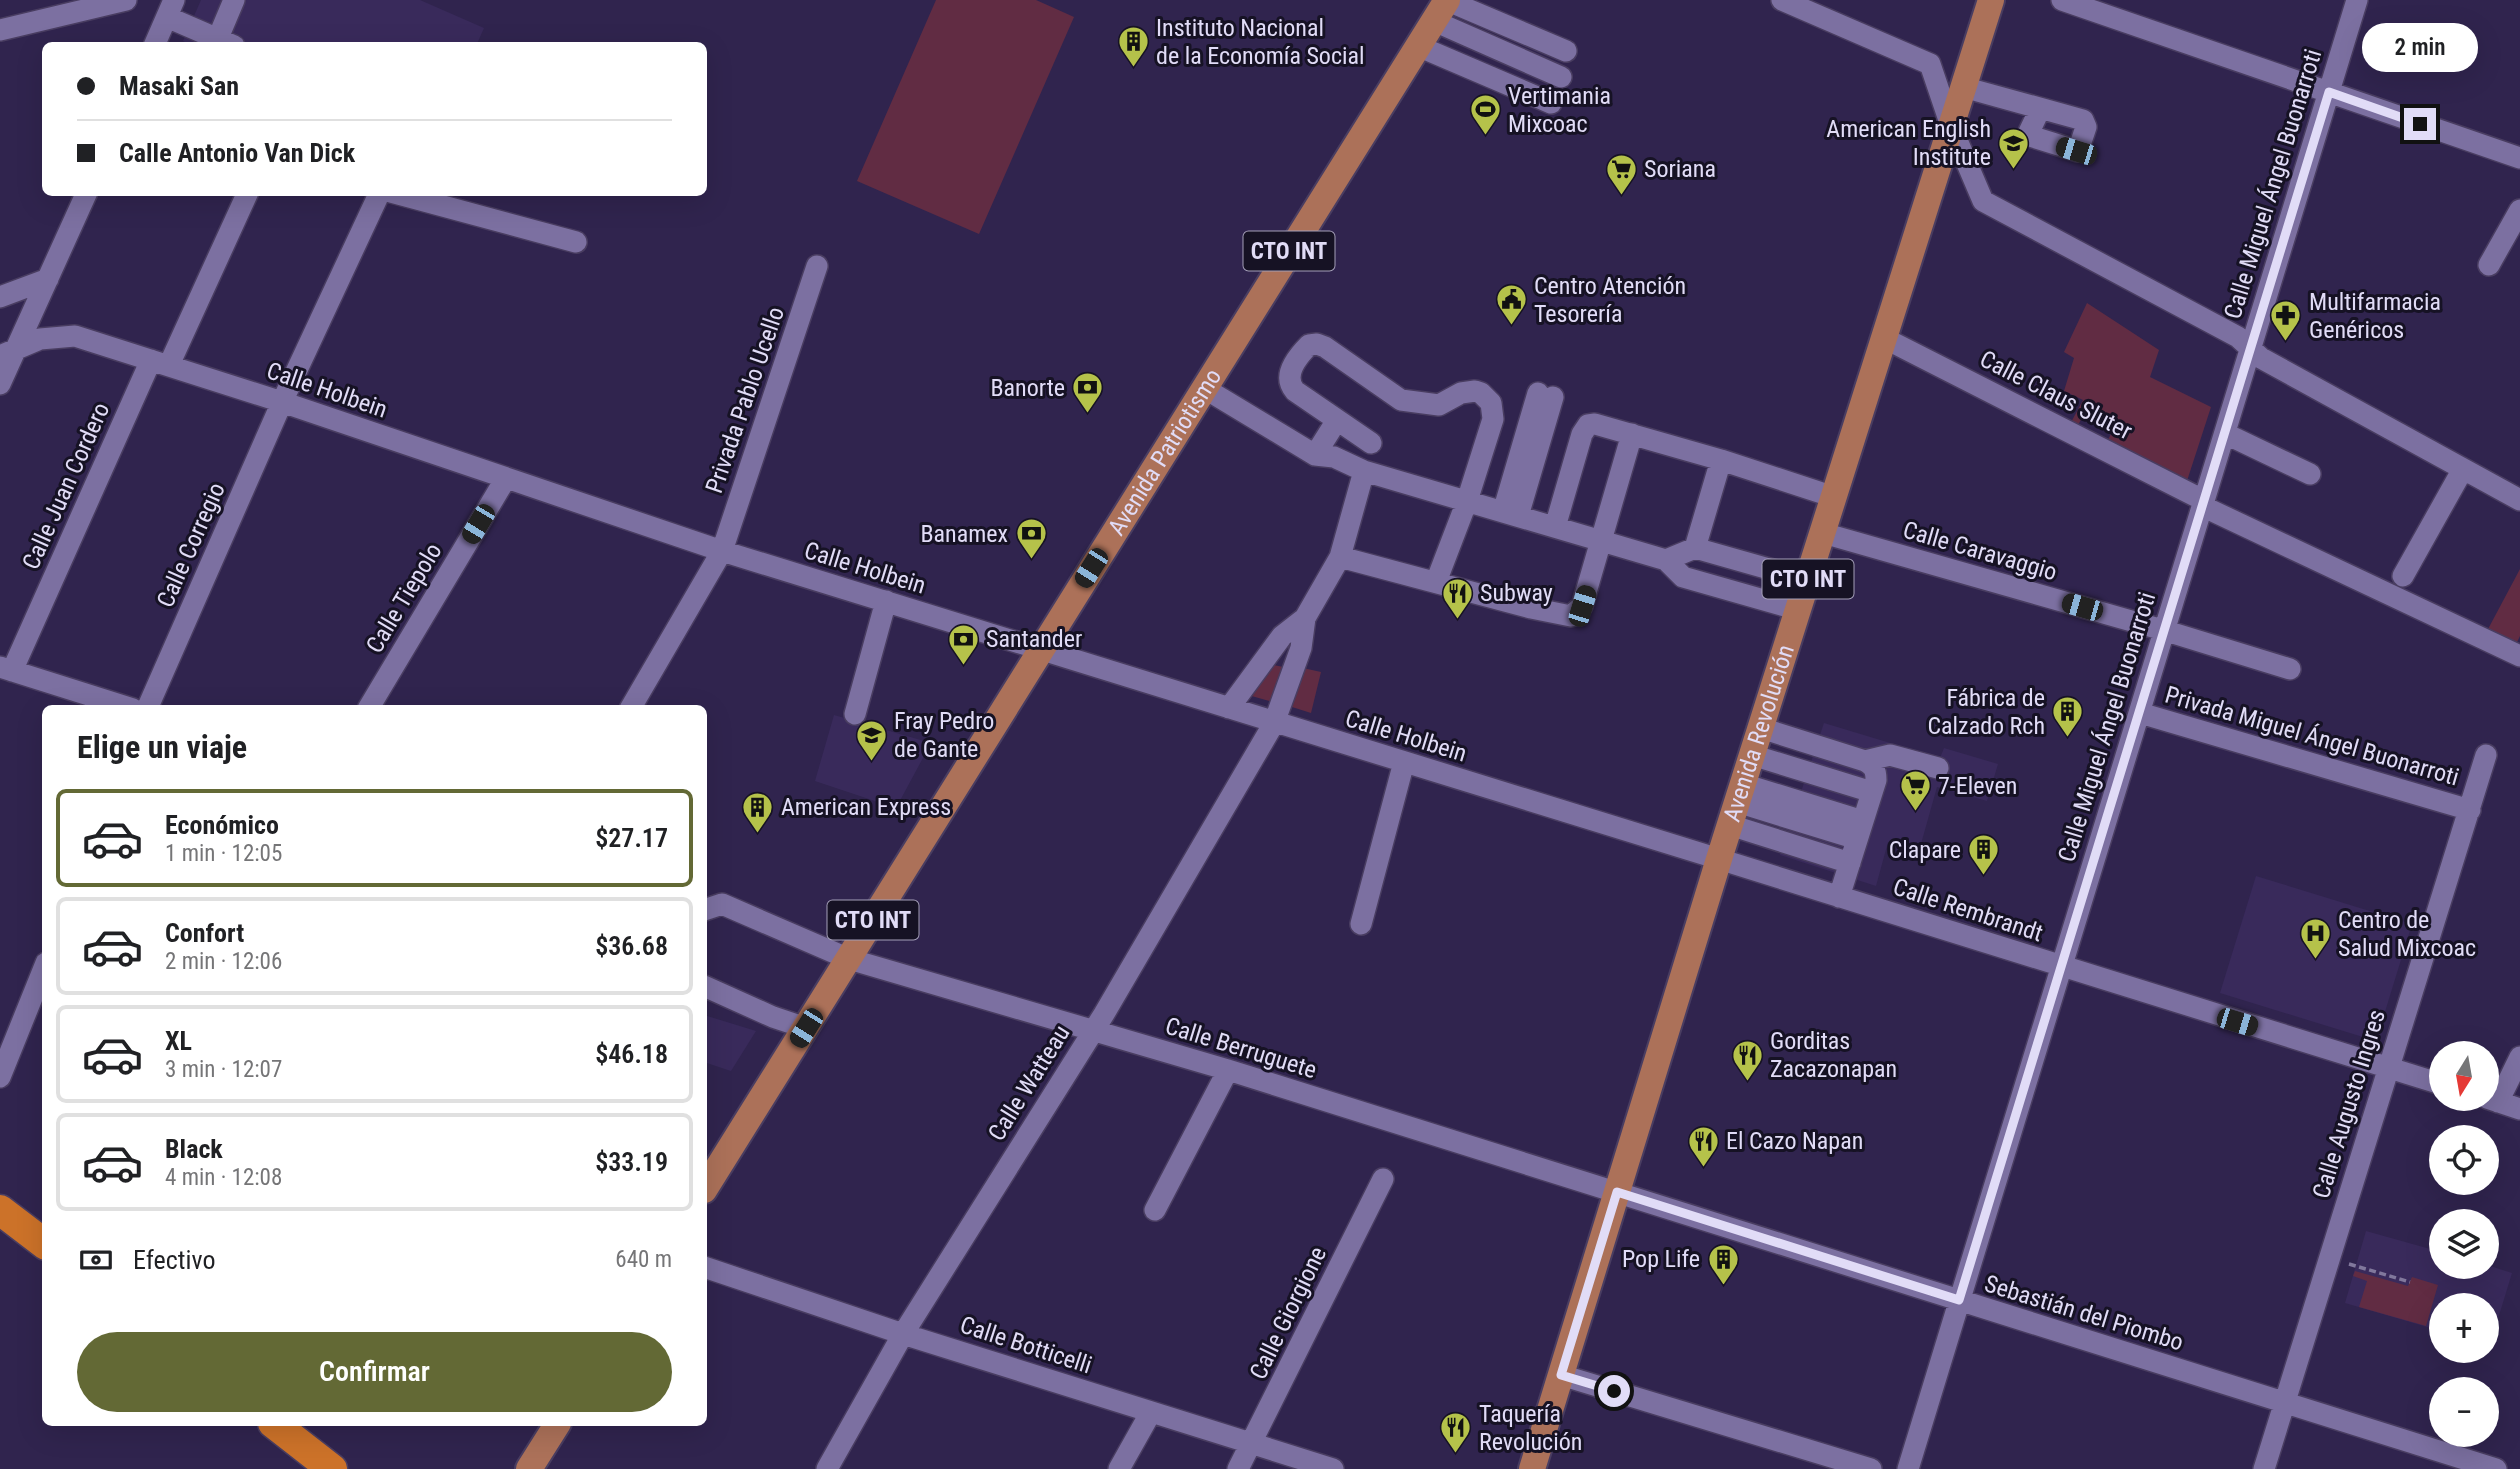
<!DOCTYPE html>
<html lang="es">
<head>
<meta charset="utf-8">
<style>
	:root { --surface:#fff; --page:#f6f6f6; --text:#202124; --muted:#757577; --line:#e0e0e0; --accent:#636935 }
	body { margin:0; font-family:"Roboto Condensed",sans-serif; background:var(--page); color:var(--text); height:100vh; display:flex; flex-direction:column; font-size:26px; white-space:nowrap }
	* { box-sizing:border-box; margin:0 }
	p { font-size:23px; color:var(--muted) }
	.icon { flex:none; width:38px; height:38px; fill:none; stroke:currentColor; stroke-width:2; stroke-linecap:round; stroke-linejoin:round }
	.map { position:relative; flex:1; overflow:hidden }
	.panel { position:absolute; left:42px; top:705px; width:665px; height:721px; display:flex; flex-direction:column; background:var(--surface); border-radius:10px; box-shadow:0 7px 28px #0002 }
	.panel>* { flex:none }
	.banner { position:absolute; left:42px; top:42px; width:665px; height:154px; border-radius:10px; box-shadow:0 7px 28px #0002; display:grid; align-content:center; height:154px; padding:0 35px; background:var(--surface) }
	.needle { width:46px; rotate:191deg }
	.buttons { position:absolute; left:2429px; top:1041px; display:grid; gap:14px }
	.buttons a { display:grid; place-items:center; width:70px; height:70px; border-radius:50%; background:var(--surface); box-shadow:0 7px 28px #0002; font-size:35px }
	.end { position:absolute; width:32px; height:32px; margin:-16px; border:9px solid #e1dcf7; background:#111; box-shadow:0 0 0 4px #111 }
	.from { border-radius:50% }
	.bubble { position:absolute; height:49px; border-radius:24px; background:var(--surface); box-shadow:0 7px 28px #0002; font-size:23px; font-weight:600; line-height:49px; text-align:center }
	.car { position:absolute; width:21px; height:42px; margin:-21px -10px; border-radius:9px; box-shadow:0 0 5px 2px #0007; background:linear-gradient(#222 24%,#8ab4d8 0 40%,#222 0 76%,#8ab4d8 0 86%,#222 0) }
	.banner b { display:flex; align-items:center; gap:24px; height:66px; font-size:26px }
	.banner b+b { border-top:2px solid var(--line) }
	.banner i { width:18px; height:18px; background:var(--text) }
	ul { padding:0; list-style:none }
	li { display:flex; align-items:center; gap:21px; height:98px; margin:0 14px 10px; padding:0 21px; border:4px solid var(--line); border-radius:10px }
	li div { flex:1 }
	li b { display:block; font-size:26px }
	li em { font-style:normal; font-weight:600 }
	li.current { border-color:var(--accent) }
	li>.icon { width:63px; height:63px; stroke-width:1.5 }
	h2 { padding:0 35px; font-size:32px; line-height:84px }
	.pay { display:flex; align-items:center; gap:18px; height:77px; padding:0 35px; font-size:26px }
	.pay p { margin-inline-start:auto }
	.cta { display:flex; gap:14px; margin-top:auto; padding:14px 35px }
	.cta a { flex:1; height:80px; border-radius:42px; background:var(--accent); color:#fff; font-size:28px; font-weight:600; line-height:80px; text-align:center }
	.map>svg:first-child { display:block }
	.built { fill:#392a5b }
	.green { fill:#612c43 }
	.lines { fill:none; stroke-linecap:round; stroke-linejoin:round }
	.minor-casing { stroke:#493d61; stroke-width:24 }
	.major-casing { stroke:#493d61; stroke-width:30 }
	.highway-casing { stroke:#493d61; stroke-width:33 }
	.path { stroke:#81789c; stroke-width:3.5; stroke-dasharray:7 3.5; stroke-linecap:butt }
	.minor { stroke:#7c70a1; stroke-width:21 }
	.major { stroke:#ac7159; stroke-width:26 }
	.highway { stroke:#cc7229; stroke-width:30 }
	.route { stroke:#e1dcf7; stroke-width:9 }
	.labels { text-anchor:middle; stroke-width:6; stroke-linejoin:round; paint-order:stroke }
	.shield { fill:#161224; stroke:#a49fb8; stroke-width:2 }
	.shield-label { font-size:23px; font-weight:bold; fill:#e1dcf7 }
	.poi-label { font-size:24px; fill:#e1dcf7; stroke:#161224; text-anchor:start }
	.street-label { font-size:24px; fill:#e1dcf7; stroke:#161224 }
</style>
</head>
<body>
<div class="map">
<svg width="2520" height="1469" viewBox="0 0 2520 1469">
	<rect width="100%" height="100%" fill="#30244e"/>
	<!-- built -->
	<path class="built" d="M201,0H420L484,28L476,46H193L183,41Z
		M834,715L931,743L896,808L815,781Z
		M1824,723L1940,758L1944,748L1998,764L1987,801L1937,787L1919,851L1888,842L1876,886L1780,855Z
		M2256,876L2412,924L2376,1041L2220,993Z
		M704,1015L756,1031L731,1071L704,1062Z
		M2366,1231L2441,1252V1267L2487,1265L2512,1273L2490,1345L2487,1344V1306H2441V1331L2345,1303Z"/>
	<!-- green -->
	<path class="green" d="M936,0H1036L1074,17L979,234L857,181Z
		M2087,303L2159,350L2150,377L2211,407L2185,487L2105,446L2116,424L2087,408L2075,431L2068,428L2083,400L2064,391L2074,358L2064,352Z
		M2520,569V636L2515,646L2487,631Z
		M1269,664L1288,668L1276,703L1248,695Z
		M1303,668L1321,672L1311,713L1292,707L1289,694Z
		M2355,1271L2408,1286L2412,1277L2438,1285L2426,1326L2359,1307L2367,1281L2353,1276Z"/>
	<g class="lines">
		<defs>
			<path id="minor" d="M1446,0L1566,51
				M1782,0L1930,64L1951,126L1983,201L2238,337L2261,358L2520,500
				M2062,0L2520,158
				M167,17L234,46
				M1434,21L1561,77
				M0,30L126,0
				M218,38L234,0
				M154,46L174,0
				M1418,46L1551,103
				M1963,87L2083,120L2086,127L2078,151L2030,136L2029,132L2040,109
				M391,192L576,242
				M2489,265L2520,210
				M0,297L48,279
				M1884,338L2203,500
				M0,356L40,339L75,336L282,402L722,551L1719,859L2441,1084
				M169,365L248,192
				M0,384L87,192
				M1204,388L1315,455L1334,457L1364,471L1666,560L1683,577L1799,610
				M2226,434L2310,474
				M1371,443L1295,391C1282,376 1297,357 1309,345L1317,344L1325,347L1401,400L1439,405L1461,393L1475,391L1481,393L1491,403L1493,419L1467,501L1436,582
				M1315,455L1337,420
				M2202,506L2520,656
				M1503,512L1538,393
				M1518,516L1553,397
				M1555,527L1582,434L1588,425L1595,424L1721,460L1834,497
				M1823,533L2163,630L2290,669
				M1695,548L1721,460
				M1340,557L1531,608L1571,616L1582,606L1632,434
				M1666,560L1695,548L1808,580
				M2403,576L2463,469
				M0,667L133,709
				M12,671L151,360
				M1229,708L1282,636L1305,618L1340,557L1364,471
				M147,709L282,402L380,192
				M368,709L506,478
				M630,709L722,551L817,266
				M2140,713L2470,810
				M855,714L886,601
				M1761,728L1865,761C1874,766 1876,770 1876,780L1839,897
				M1752,755L1872,792
				M1865,761L1890,755L1938,768
				M1743,784L1863,821
				M1737,802L1857,839
				M1730,825L1850,863
				M704,910L722,904L849,959L1228,1070L2496,1469
				M1361,924L1404,762
				M704,986L773,1017L806,1028
				M0,1077L46,963
				M2487,1098L2520,1109
				M2498,1102L2520,1057
				M1155,1210L1228,1070
				M704,1267L903,1334L1333,1469
				M1561,1375L1871,1469
				M827,1469L903,1334L1104,1014L1274,723L1301,648L1305,618
				M1119,1469L1151,1412
				M1238,1469L1383,1179
				M1908,1469L2357,0
				M2264,1469L2486,755"/>
			<g id="major">
				<path id="s1" d="M704,1190L1447,0"/>
				<path d="M529,1469L558,1423"/>
				<path id="s2" d="M1532,1469L1719,859L1991,0"/>
			</g>
			<path id="highway" d="M0,1210L46,1245
				M273,1423L332,1469"/>
		</defs>
		<!-- minor casing -->
		<use href="#minor" class="minor-casing"/>
		<!-- major casing -->
		<use href="#major" class="major-casing"/>
		<!-- highway casing -->
		<use href="#highway" class="highway-casing"/>
		<!-- path -->
		<path class="path" d="M2349,1264L2410,1282"/>
		<!-- minor -->
		<use href="#minor" class="minor"/>
		<!-- major -->
		<use href="#major" class="major"/>
		<!-- highway -->
		<use href="#highway" class="highway"/>
	</g>
	<g class="lines">
		<!-- route -->
		<path class="route" d="M1614,1391L1561,1375L1617,1192L1959,1300L2329,92L2420,124"/>
	</g>
	<!-- icons -->
	<defs>
		<symbol id="building-pin" viewBox="-11 -11 22 30"><path d="M0 17L-7.5 6A9.5 9.5 0 1 1 7.5 6Z" fill="#b5c24a" stroke="#161224"/><path d="M-4-6H4V6H1V3H-1V6H-4ZM-2.5-4.3h1.7v1.8h-1.7ZM.8-4.3h1.7v1.8H.8ZM-2.5-1h1.7V.8h-1.7ZM.8-1h1.7V.8H.8Z" fill="#111"/></symbol>
		<symbol id="stadium-pin" viewBox="-11 -11 22 30"><path d="M0 17L-7.5 6A9.5 9.5 0 1 1 7.5 6Z" fill="#b5c24a" stroke="#161224"/><path d="M0-5a6.5 5 0 1 0 0 10a6.5 5 0 1 0 0-10ZM-3.5-1.8h7v3.6h-7Z" fill="#111"/></symbol>
		<symbol id="school-pin" viewBox="-11 -11 22 30"><path d="M0 17L-7.5 6A9.5 9.5 0 1 1 7.5 6Z" fill="#b5c24a" stroke="#161224"/><path d="M0-5L7-2L0 1L-7-2ZM-4 1L0 2.5L4 1V4Q0 6-4 4Z" fill="#111"/></symbol>
		<symbol id="supermarket-pin" viewBox="-11 -11 22 30"><path d="M0 17L-7.5 6A9.5 9.5 0 1 1 7.5 6Z" fill="#b5c24a" stroke="#161224"/><path d="M-6-5.5h2.5l.6 2H6L4.5 2H-2.5L-4.4-4H-6ZM-1.5 3.2a1.3 1.3 0 1 0 .1 0ZM3 3.2a1.3 1.3 0 1 0 .1 0Z" fill="#111"/></symbol>
		<symbol id="civic-pin" viewBox="-11 -11 22 30"><path d="M0 17L-7.5 6A9.5 9.5 0 1 1 7.5 6Z" fill="#b5c24a" stroke="#161224"/><path d="M-.6-6.5H3V-4.5H.6V-3L4-1V1h2V6H-6V1h2V-1L-.6-3ZM-1.2 2.5V6h2.4V2.5Z" fill="#111"/></symbol>
		<symbol id="pharmacy-pin" viewBox="-11 -11 22 30"><path d="M0 17L-7.5 6A9.5 9.5 0 1 1 7.5 6Z" fill="#b5c24a" stroke="#161224"/><path d="M-2-6h4v4h4v4h-4v4h-4v-4h-4v-4h4Z" fill="#111"/></symbol>
		<symbol id="bank-pin" viewBox="-11 -11 22 30"><path d="M0 17L-7.5 6A9.5 9.5 0 1 1 7.5 6Z" fill="#b5c24a" stroke="#161224"/><path d="M-6-4H6V4H-6ZM0-2.3a2.3 2.3 0 1 0 0 4.6a2.3 2.3 0 1 0 0-4.6Z" fill="#111"/></symbol>
		<symbol id="restaurant-pin" viewBox="-11 -11 22 30"><path d="M0 17L-7.5 6A9.5 9.5 0 1 1 7.5 6Z" fill="#b5c24a" stroke="#161224"/><path d="M-5-6h1v4h1v-4h1v4h1v-4h1v5L-1.5 .5V6h-2V.5L-5-1ZM5-6V6H3V1.5H1.5Q1.5-4 5-6Z" fill="#111"/></symbol>
		<symbol id="hospital-pin" viewBox="-11 -11 22 30"><path d="M0 17L-7.5 6A9.5 9.5 0 1 1 7.5 6Z" fill="#b5c24a" stroke="#161224"/><path d="M-5-5h3v3.5h4V-5h3V5h-3V1.5h-4V5h-3Z" fill="#111"/></symbol>
	</defs>
	<g fill-rule="evenodd">
		<use href="#building-pin" x="1116" y="24" width="35" height="47"/>
		<use href="#stadium-pin" x="1468" y="92" width="35" height="47"/>
		<use href="#school-pin" x="1996" y="126" width="35" height="47"/>
		<use href="#supermarket-pin" x="1604" y="152" width="35" height="47"/>
		<use href="#civic-pin" x="1494" y="282" width="35" height="47"/>
		<use href="#pharmacy-pin" x="2268" y="298" width="35" height="47"/>
		<use href="#bank-pin" x="1070" y="370" width="35" height="47"/>
		<use href="#bank-pin" x="1014" y="516" width="35" height="47"/>
		<use href="#restaurant-pin" x="1440" y="576" width="35" height="47"/>
		<use href="#bank-pin" x="946" y="622" width="35" height="47"/>
		<use href="#building-pin" x="2050" y="694" width="35" height="47"/>
		<use href="#school-pin" x="854" y="718" width="35" height="47"/>
		<use href="#supermarket-pin" x="1898" y="768" width="35" height="47"/>
		<use href="#building-pin" x="740" y="790" width="35" height="47"/>
		<use href="#building-pin" x="1966" y="832" width="35" height="47"/>
		<use href="#hospital-pin" x="2298" y="916" width="35" height="47"/>
		<use href="#restaurant-pin" x="1730" y="1038" width="35" height="47"/>
		<use href="#restaurant-pin" x="1686" y="1124" width="35" height="47"/>
		<use href="#building-pin" x="1706" y="1242" width="35" height="47"/>
		<use href="#restaurant-pin" x="1438" y="1410" width="35" height="47"/>
	</g>
	<g class="labels">
		<!-- shield labels -->
		<g class="shield">
			<rect x="1243.5" y="231.5" width="91" height="39" rx="5"/>
			<rect x="1762.5" y="559.5" width="91" height="39" rx="5"/>
			<rect x="827.5" y="900.5" width="91" height="39" rx="5"/>
		</g>
		<g class="shield-label">
			<text x="1289" y="259">CTO INT</text>
			<text x="1808" y="587">CTO INT</text>
			<text x="873" y="928">CTO INT</text>
		</g>
		<!-- poi labels -->
		<g class="poi-label">
			<text x="1156" y="36">Instituto Nacional<tspan x="1156" dy="28">de la Economía Social</tspan></text>
			<text x="1508" y="104">Vertimania<tspan x="1508" dy="28">Mixcoac</tspan></text>
			<text x="1991" y="137" text-anchor="end">American English<tspan x="1991" dy="28">Institute</tspan></text>
			<text x="1644" y="177">Soriana</text>
			<text x="1534" y="294">Centro Atención<tspan x="1534" dy="28">Tesorería</tspan></text>
			<text x="2309" y="310">Multifarmacia<tspan x="2309" dy="28">Genéricos</tspan></text>
			<text x="1065" y="396" text-anchor="end">Banorte</text>
			<text x="1008" y="542" text-anchor="end">Banamex</text>
			<text x="1480" y="601">Subway</text>
			<text x="986" y="647">Santander</text>
			<text x="2045" y="706" text-anchor="end">Fábrica de<tspan x="2045" dy="28">Calzado Rch</tspan></text>
			<text x="894" y="729">Fray Pedro<tspan x="894" dy="28">de Gante</tspan></text>
			<text x="1938" y="794">7-Eleven</text>
			<text x="781" y="815">American Express</text>
			<text x="1961" y="858" text-anchor="end">Clapare</text>
			<text x="2338" y="928">Centro de<tspan x="2338" dy="28">Salud Mixcoac</tspan></text>
			<text x="1770" y="1049">Gorditas<tspan x="1770" dy="28">Zacazonapan</tspan></text>
			<text x="1726" y="1149">El Cazo Napan</text>
			<text x="1700" y="1267" text-anchor="end">Pop Life</text>
			<text x="1479" y="1422">Taquería<tspan x="1479" dy="28">Revolución</tspan></text>
		</g>
		<!-- street labels -->
		<g class="street-label">
			<text transform="translate(2273 184) rotate(-73)" y="8">Calle Miguel Ángel Buonarroti</text>
			<text transform="translate(327 390) rotate(19)" y="8">Calle Holbein</text>
			<text transform="translate(2056 395) rotate(27)" y="8">Calle Claus Sluter</text>
			<text transform="translate(745 400) rotate(-71)" y="8">Privada Pablo Ucello</text>
			<text dy="8" stroke="none"><textPath href="#s1" startOffset="870">Avenida Patriotismo</textPath></text>
			<text transform="translate(66 486) rotate(-66)" y="8">Calle Juan Cordero</text>
			<text transform="translate(191 545) rotate(-66)" y="8">Calle Corregio</text>
			<text transform="translate(1980 551) rotate(16)" y="8">Calle Caravaggio</text>
			<text transform="translate(865 568) rotate(17)" y="8">Calle Holbein</text>
			<text transform="translate(404 598) rotate(-59)" y="8">Calle Tiepolo</text>
			<text transform="translate(2107 727) rotate(-73)" y="8">Calle Miguel Ángel Buonarroti</text>
			<text dy="8" stroke="none"><textPath href="#s2" startOffset="770">Avenida Revolución</textPath></text>
			<text transform="translate(1406 736) rotate(17)" y="8">Calle Holbein</text>
			<text transform="translate(2312 736) rotate(16)" y="8">Privada Miguel Ángel Buonarroti</text>
			<text transform="translate(1968 910) rotate(18)" y="8">Calle Rembrandt</text>
			<text transform="translate(1241 1048) rotate(17)" y="8">Calle Berruguete</text>
			<text transform="translate(1029 1083) rotate(-58)" y="8">Calle Watteau</text>
			<text transform="translate(2349 1104) rotate(-73)" y="8">Calle Augusto Ingres</text>
			<text transform="translate(1288 1313) rotate(-64)" y="8">Calle Giorgione</text>
			<text transform="translate(2084 1313) rotate(17)" y="8">Sebastián del Piombo</text>
			<text transform="translate(1026 1345) rotate(18)" y="8">Calle Botticelli</text>
		</g>
	</g>
</svg>
<div class="buttons">
<a><svg class="needle" viewBox="-14 -14 28 28"><path d="M0-13l5 13h-10z" fill="#e53935"/><path d="M0 13l5-13h-10z" fill="#757577"/></svg></a>
<a><svg class="icon" aria-label="locate" viewBox="0 0 24 24"><circle cx="12" cy="12" r="6"/><path d="M12 2v4M12 18v4M2 12h4M18 12h4"/></svg></a>
<a><svg class="icon" aria-label="layers" viewBox="0 0 24 24"><path d="M12 4l9 5-9 5-9-5zM3 14l9 5 9-5"/></svg></a>
<a>+</a>
<a>−</a>
</div>
<i class="end from" style="left:1614px;top:1391px"></i>
<i class="end" style="left:2420px;top:124px"></i>
<div class="bubble" style="left:2362px;top:23px;width:116px">2 min</div>
<i class="car" style="left:2076px;top:151px;rotate:287deg"></i>
<i class="car" style="left:478px;top:524px;rotate:211deg"></i>
<i class="car" style="left:1091px;top:568px;rotate:212deg"></i>
<i class="car" style="left:1582px;top:606px;rotate:17deg"></i>
<i class="car" style="left:2082px;top:607px;rotate:286deg"></i>
<i class="car" style="left:2237px;top:1022px;rotate:107deg"></i>
<i class="car" style="left:806px;top:1028px;rotate:212deg"></i>
<div class="banner">
<b><i class="from"></i>Masaki San</b>
<b><i></i>Calle Antonio Van Dick</b>
</div>
<section class="panel">
<h2>Elige un viaje</h2>
<ul>
<li class="current"><svg class="icon" aria-label="car" viewBox="0 0 24 24"><path d="M5 17H2v-5l4-1 3-4h7l3 4 3 1v5h-3M9 17h6M6 11h13"/><circle cx="7" cy="17" r="2"/><circle cx="17" cy="17" r="2"/></svg><div><b>Económico</b><p>1 min · 12:05</p></div><em>$27.17</em></li>
<li><svg class="icon" aria-label="car" viewBox="0 0 24 24"><path d="M5 17H2v-5l4-1 3-4h7l3 4 3 1v5h-3M9 17h6M6 11h13"/><circle cx="7" cy="17" r="2"/><circle cx="17" cy="17" r="2"/></svg><div><b>Confort</b><p>2 min · 12:06</p></div><em>$36.68</em></li>
<li><svg class="icon" aria-label="car" viewBox="0 0 24 24"><path d="M5 17H2v-5l4-1 3-4h7l3 4 3 1v5h-3M9 17h6M6 11h13"/><circle cx="7" cy="17" r="2"/><circle cx="17" cy="17" r="2"/></svg><div><b>XL</b><p>3 min · 12:07</p></div><em>$46.18</em></li>
<li><svg class="icon" aria-label="car" viewBox="0 0 24 24"><path d="M5 17H2v-5l4-1 3-4h7l3 4 3 1v5h-3M9 17h6M6 11h13"/><circle cx="7" cy="17" r="2"/><circle cx="17" cy="17" r="2"/></svg><div><b>Black</b><p>4 min · 12:08</p></div><em>$33.19</em></li>
</ul>
<div class="pay"><svg class="icon" aria-label="cash" viewBox="0 0 24 24"><path d="M3 7h18v10H3z"/><circle cx="12" cy="12" r="2"/></svg>Efectivo<p>640 m</p></div>
<div class="cta"><a>Confirmar</a></div>
</section>
</div>
</body>
</html>
